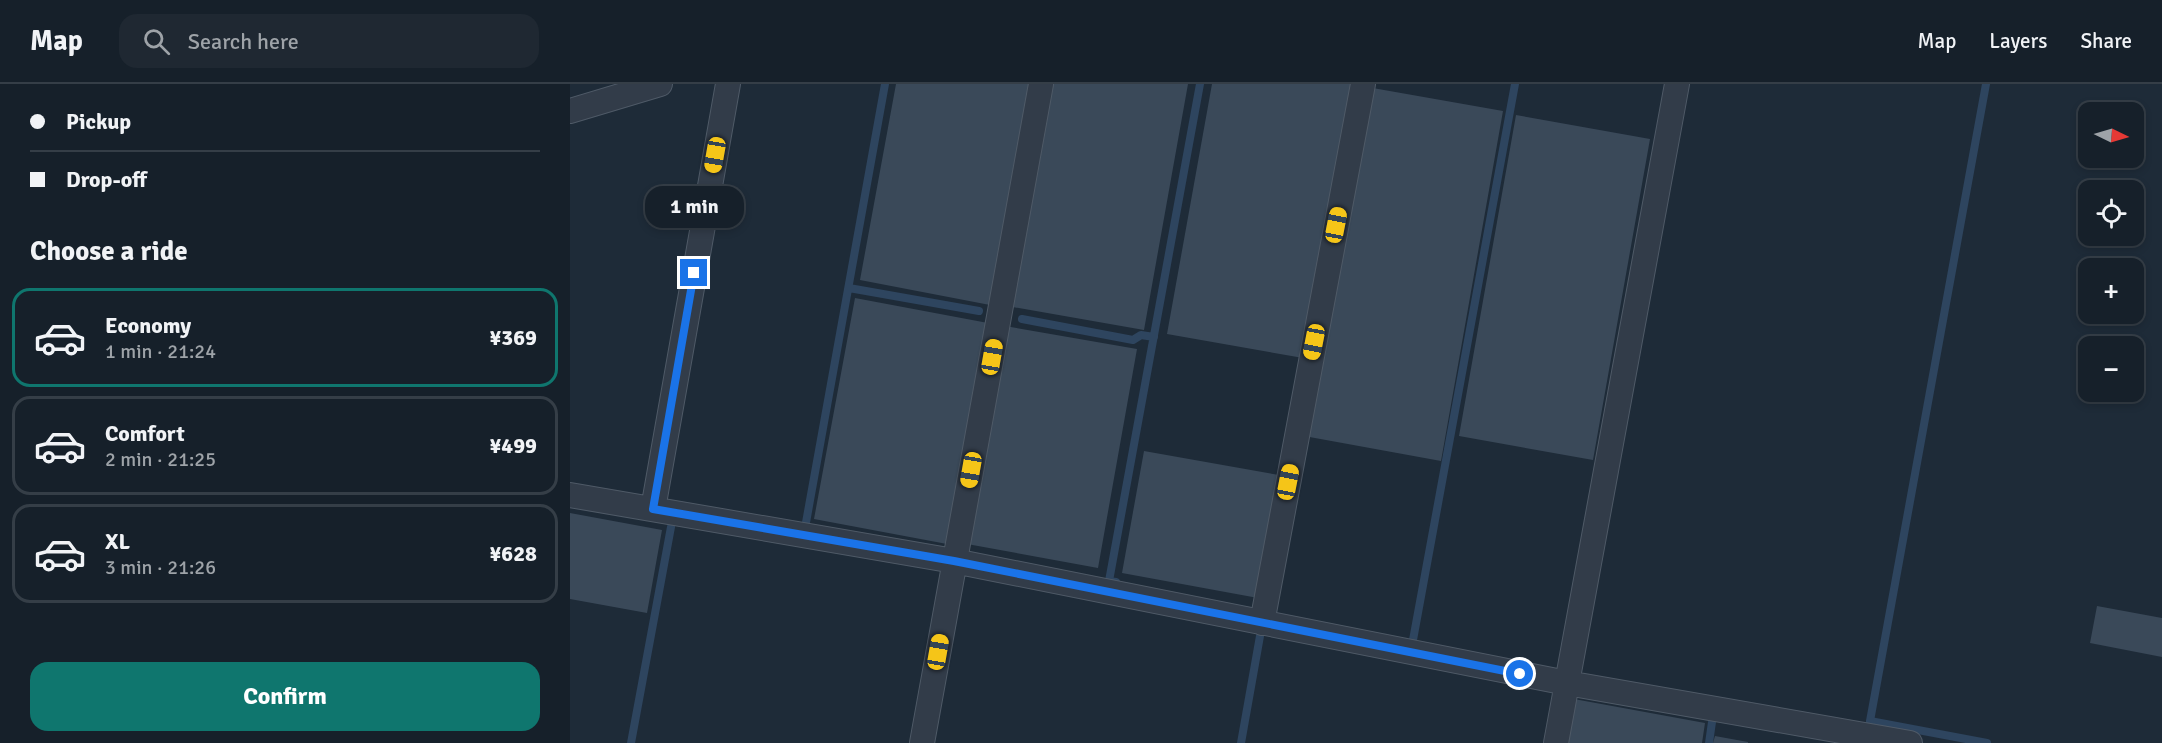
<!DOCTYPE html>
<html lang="en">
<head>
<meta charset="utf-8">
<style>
	:root { --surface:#16202a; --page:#1f2832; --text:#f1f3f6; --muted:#9ea3a8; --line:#353e47; --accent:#0f766e }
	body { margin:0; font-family:Signika,sans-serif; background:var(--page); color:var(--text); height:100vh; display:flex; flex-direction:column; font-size:22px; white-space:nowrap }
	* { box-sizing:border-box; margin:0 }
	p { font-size:20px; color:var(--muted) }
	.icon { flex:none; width:33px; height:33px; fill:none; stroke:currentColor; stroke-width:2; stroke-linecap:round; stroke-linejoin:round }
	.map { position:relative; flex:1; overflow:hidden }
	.details { display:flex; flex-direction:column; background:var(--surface); width:570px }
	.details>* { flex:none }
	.guide { display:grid; align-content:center; height:132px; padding:0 30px; background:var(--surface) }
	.needle { width:39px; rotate:95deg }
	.tools { position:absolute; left:1508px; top:18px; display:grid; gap:12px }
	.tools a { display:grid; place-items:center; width:66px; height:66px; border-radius:12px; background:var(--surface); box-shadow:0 3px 9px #0003,0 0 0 2px var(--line); font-size:30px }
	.end { position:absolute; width:27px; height:27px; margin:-14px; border:8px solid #1a73e8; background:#fff; box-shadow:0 0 0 3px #fff }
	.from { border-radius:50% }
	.bubble { position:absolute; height:42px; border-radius:18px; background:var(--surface); box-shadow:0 3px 9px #0003,0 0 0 2px var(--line); font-size:20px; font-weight:700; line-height:42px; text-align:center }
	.car { position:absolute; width:18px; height:36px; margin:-18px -9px; border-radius:8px; box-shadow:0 0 4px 2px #0007; background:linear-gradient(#f5c518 24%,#345 0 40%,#f5c518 0 76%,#345 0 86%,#f5c518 0) }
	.guide b { display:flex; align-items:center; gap:21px; height:57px; font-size:22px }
	.guide b+b { border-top:2px solid var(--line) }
	.guide i { width:15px; height:15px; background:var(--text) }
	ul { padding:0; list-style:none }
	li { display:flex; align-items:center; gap:18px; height:99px; margin:0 12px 9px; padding:0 18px; border:3px solid var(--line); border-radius:18px }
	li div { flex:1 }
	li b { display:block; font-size:22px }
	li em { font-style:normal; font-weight:700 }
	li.current { border-color:var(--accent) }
	li>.icon { width:54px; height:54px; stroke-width:1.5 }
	h2 { padding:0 30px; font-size:27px; line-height:72px }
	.cta { display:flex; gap:12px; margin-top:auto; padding:12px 30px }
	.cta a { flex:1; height:69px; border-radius:18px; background:var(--accent); color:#fff; font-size:24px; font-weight:700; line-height:69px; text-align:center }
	header { display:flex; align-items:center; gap:36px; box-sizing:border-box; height:84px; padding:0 30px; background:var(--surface); border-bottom:2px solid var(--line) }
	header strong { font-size:28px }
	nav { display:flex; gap:33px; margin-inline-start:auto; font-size:21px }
	.search { width:420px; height:54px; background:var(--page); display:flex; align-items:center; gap:15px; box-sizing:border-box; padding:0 21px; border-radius:18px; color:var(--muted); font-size:22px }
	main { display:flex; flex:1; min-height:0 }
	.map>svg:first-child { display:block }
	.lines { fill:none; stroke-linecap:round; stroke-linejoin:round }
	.stream { stroke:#2e455f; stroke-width:8 }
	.building { fill:#3a4959 }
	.street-casing { stroke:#4f5a67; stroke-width:26 }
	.street { stroke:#323c49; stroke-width:24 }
	.route { stroke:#1a73e8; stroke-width:8 }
</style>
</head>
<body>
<header>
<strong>Map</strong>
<div class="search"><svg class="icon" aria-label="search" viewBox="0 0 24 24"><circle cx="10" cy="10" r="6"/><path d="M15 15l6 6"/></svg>Search here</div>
<nav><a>Map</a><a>Layers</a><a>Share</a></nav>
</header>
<main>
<section class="details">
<div class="guide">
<b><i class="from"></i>Pickup</b>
<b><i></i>Drop-off</b>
</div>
<h2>Choose a ride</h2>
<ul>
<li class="current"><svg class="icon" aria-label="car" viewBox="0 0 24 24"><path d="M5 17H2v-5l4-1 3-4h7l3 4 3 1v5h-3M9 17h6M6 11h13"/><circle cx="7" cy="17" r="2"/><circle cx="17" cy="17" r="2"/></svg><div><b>Economy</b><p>1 min · 21:24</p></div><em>¥369</em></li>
<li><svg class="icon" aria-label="car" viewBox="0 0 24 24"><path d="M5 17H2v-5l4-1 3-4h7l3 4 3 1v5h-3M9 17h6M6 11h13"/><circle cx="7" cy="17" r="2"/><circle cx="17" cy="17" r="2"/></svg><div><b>Comfort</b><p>2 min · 21:25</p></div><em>¥499</em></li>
<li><svg class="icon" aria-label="car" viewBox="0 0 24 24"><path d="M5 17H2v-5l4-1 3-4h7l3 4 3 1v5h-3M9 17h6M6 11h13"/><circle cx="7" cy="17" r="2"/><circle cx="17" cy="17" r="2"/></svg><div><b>XL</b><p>3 min · 21:26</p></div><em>¥628</em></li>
</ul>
<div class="cta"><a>Confirm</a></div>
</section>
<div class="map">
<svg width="1592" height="659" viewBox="0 0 1592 659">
	<rect width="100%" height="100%" fill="#1e2b38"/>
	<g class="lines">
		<!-- stream -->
		<path class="stream" d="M1416,0L1300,637L1417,659
			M279,204L409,227
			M452,235L563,256L571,251L584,253
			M232,444H235L315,0
			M546,498L539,497L630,0
			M843,556L945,0
			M61,659L101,443
			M671,659L690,552
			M1139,659L1142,638"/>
	</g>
	<!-- building -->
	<path class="building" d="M326,0H461L420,221L290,196Z
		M477,0H618L574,246L437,222Z
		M642,0H781L733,274L597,250Z
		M797,3L933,27L871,377L734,352Z
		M946,31L1080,55L1023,376L889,352Z
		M285,214L418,239L377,460L244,435Z
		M435,242L567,265L528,484L397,460Z
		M574,367L709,391L688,514L552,489Z
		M0,429L92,446L77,529L0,515Z
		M1527,522L1592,534V573L1520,559Z
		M1004,615L1135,639L1132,659H996Z
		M1145,652L1178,658V659H1143Z"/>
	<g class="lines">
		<defs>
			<path id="street" d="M0,27L90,0
				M0,411L384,477L997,599L1340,659
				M83,425L158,0
				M692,539L793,0
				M352,659L471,0
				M986,659L1107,0"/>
		</defs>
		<!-- street casing -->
		<use href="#street" class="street-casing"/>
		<!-- street -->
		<use href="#street" class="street"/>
	</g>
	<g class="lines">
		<!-- route -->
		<path class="route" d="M124,189L83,425L384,477L950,590"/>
	</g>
</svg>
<div class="tools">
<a><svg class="needle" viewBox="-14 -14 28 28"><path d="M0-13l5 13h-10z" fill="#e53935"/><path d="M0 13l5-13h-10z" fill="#9ea3a8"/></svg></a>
<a><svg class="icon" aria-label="locate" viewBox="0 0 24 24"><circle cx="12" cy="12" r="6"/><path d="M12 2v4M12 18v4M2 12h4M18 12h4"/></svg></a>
<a>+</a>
<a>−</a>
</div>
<i class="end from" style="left:950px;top:590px"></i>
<i class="end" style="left:124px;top:189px"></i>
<div class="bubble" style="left:75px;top:102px;width:99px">1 min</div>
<i class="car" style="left:145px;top:71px;rotate:190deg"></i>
<i class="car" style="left:766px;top:141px;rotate:11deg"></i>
<i class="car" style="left:744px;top:258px;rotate:191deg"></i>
<i class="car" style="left:422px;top:273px;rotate:10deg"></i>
<i class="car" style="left:401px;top:386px;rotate:190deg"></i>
<i class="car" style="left:718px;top:398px;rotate:11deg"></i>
<i class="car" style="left:368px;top:568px;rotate:10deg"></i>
</div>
</main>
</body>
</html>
